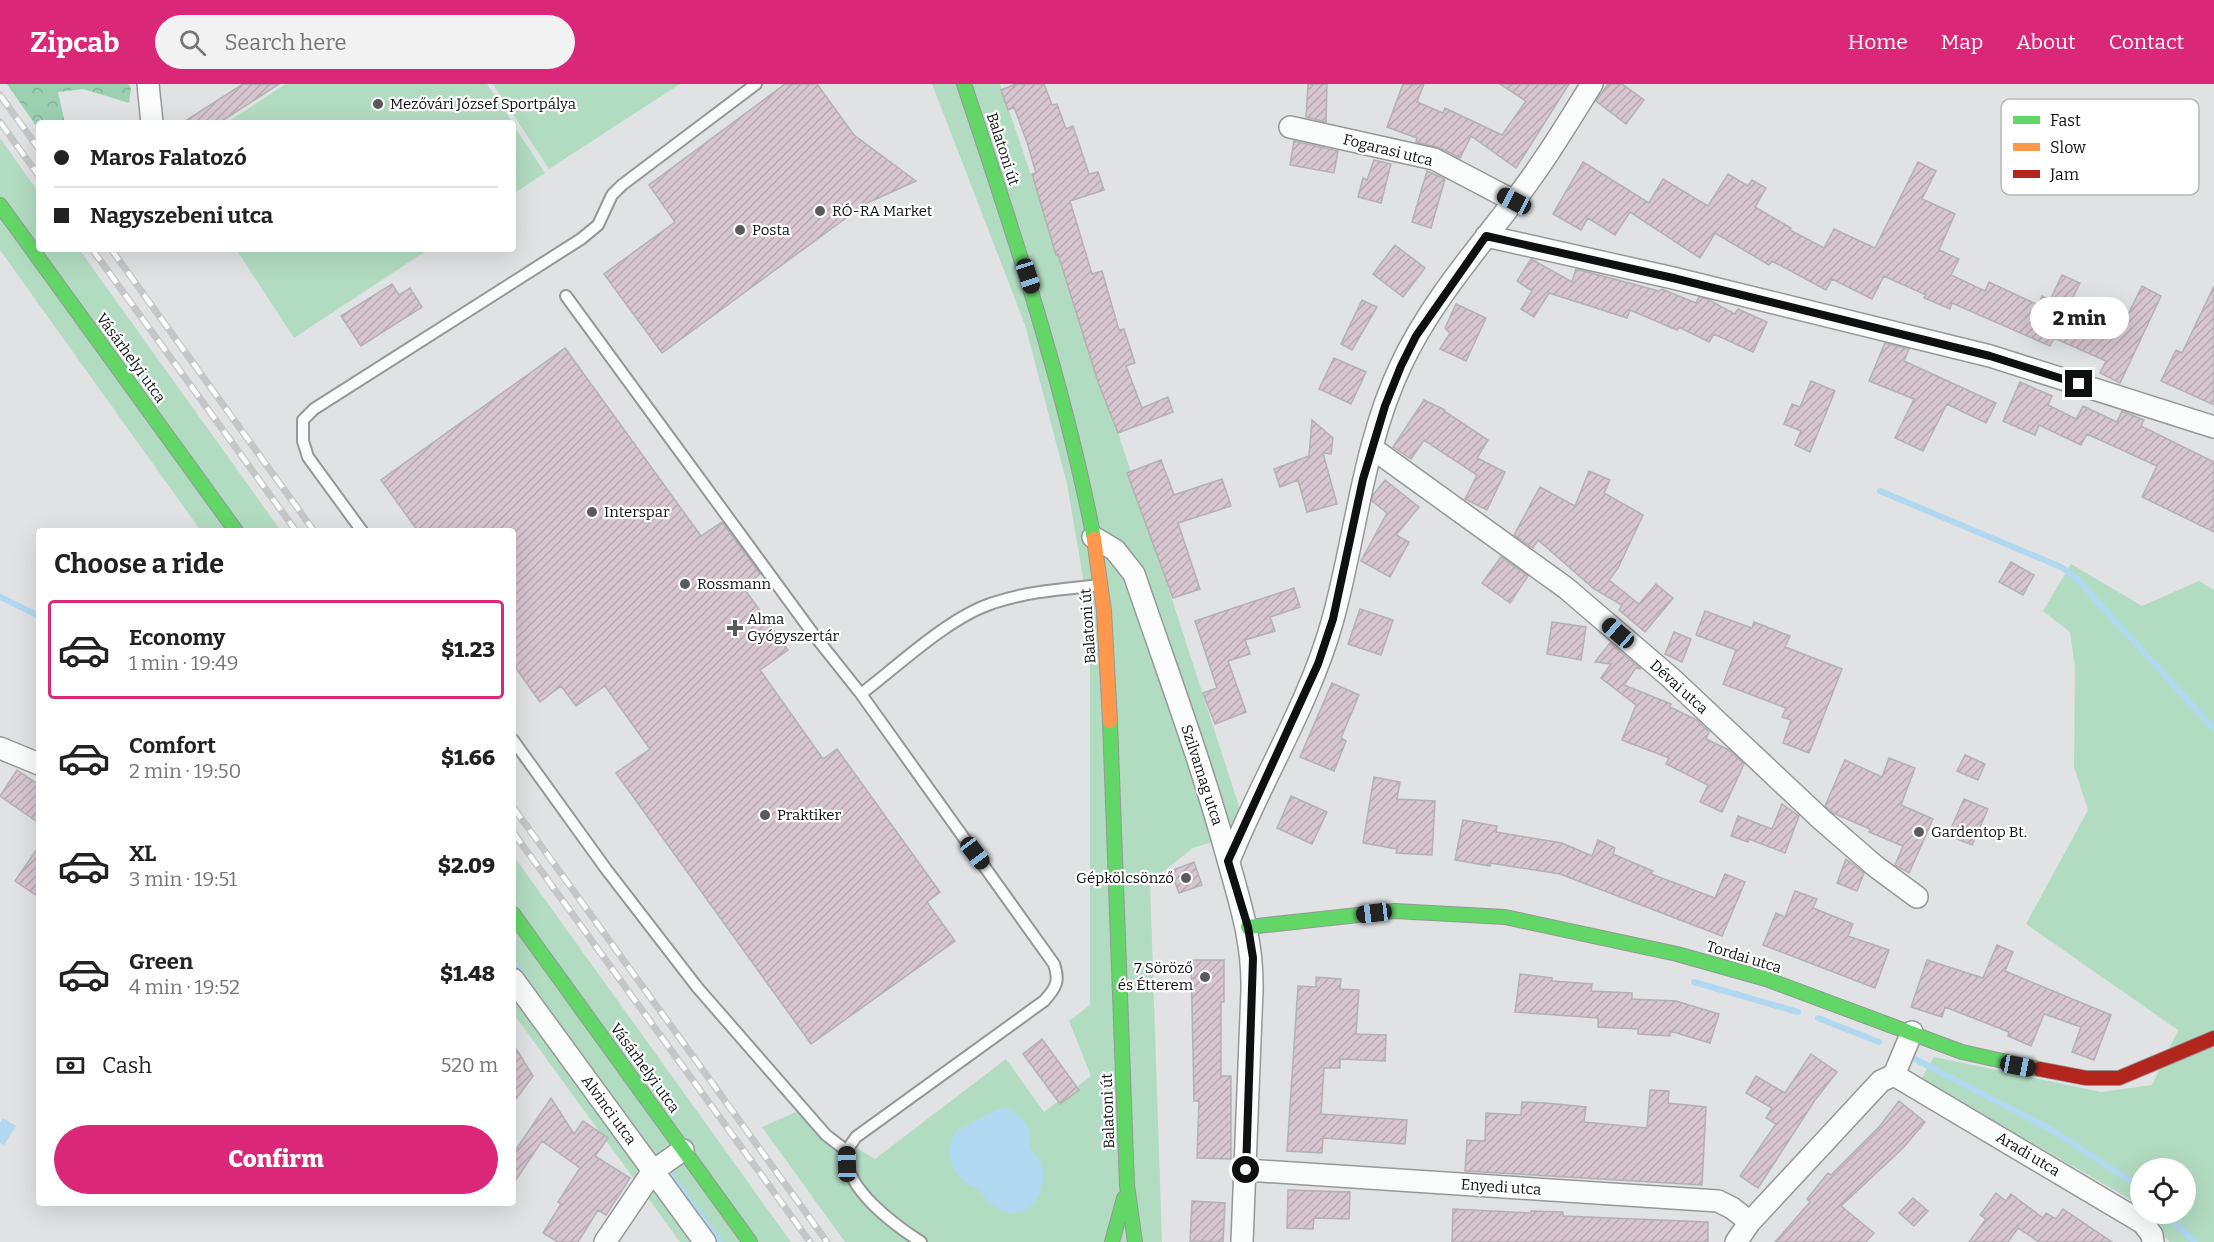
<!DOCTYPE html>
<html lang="en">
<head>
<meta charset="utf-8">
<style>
	:root { --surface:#fff; --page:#f2f2f2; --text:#222; --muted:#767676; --line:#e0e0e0; --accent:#db2777 }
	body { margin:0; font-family:Bitter,serif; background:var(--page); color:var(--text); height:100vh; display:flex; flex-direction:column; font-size:22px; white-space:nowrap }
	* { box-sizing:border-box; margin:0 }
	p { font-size:20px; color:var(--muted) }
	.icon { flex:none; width:33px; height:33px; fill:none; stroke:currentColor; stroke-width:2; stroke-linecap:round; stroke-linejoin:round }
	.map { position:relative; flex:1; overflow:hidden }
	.panel { position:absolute; left:36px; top:444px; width:480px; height:678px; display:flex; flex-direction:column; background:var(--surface); border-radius:6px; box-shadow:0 6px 24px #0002 }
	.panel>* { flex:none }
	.top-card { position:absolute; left:36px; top:36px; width:480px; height:132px; border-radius:6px; box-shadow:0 6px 24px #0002; display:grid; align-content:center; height:132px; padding:0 18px; background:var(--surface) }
	.fabs { position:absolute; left:2130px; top:1074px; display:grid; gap:12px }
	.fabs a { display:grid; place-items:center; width:66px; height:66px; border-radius:50%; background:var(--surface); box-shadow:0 6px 24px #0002; font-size:30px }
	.end { position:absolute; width:27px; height:27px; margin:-14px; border:8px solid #0f1011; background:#fff; box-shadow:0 0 0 3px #fff }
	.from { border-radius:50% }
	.bubble { position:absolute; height:42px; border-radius:21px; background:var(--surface); box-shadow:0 6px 24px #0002; font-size:20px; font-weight:800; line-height:42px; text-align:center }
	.car { position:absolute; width:18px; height:36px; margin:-18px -9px; border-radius:8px; box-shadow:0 0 4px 2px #0007; background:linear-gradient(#222 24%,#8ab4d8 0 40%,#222 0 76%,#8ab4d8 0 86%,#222 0) }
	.top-card b { display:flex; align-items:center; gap:21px; height:57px; font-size:22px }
	.top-card b+b { border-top:2px solid var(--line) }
	.top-card i { width:15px; height:15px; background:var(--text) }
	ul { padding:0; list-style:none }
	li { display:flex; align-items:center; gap:18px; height:99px; margin:0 12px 9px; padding:0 6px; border:3px solid transparent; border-radius:6px }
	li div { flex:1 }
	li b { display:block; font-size:22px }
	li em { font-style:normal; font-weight:800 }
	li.current { border-color:var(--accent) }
	li>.icon { width:54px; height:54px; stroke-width:1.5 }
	h2 { padding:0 18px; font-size:27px; line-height:72px }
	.pay { display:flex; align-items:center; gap:15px; height:66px; padding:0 18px; font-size:22px }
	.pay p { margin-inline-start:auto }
	.button { display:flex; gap:12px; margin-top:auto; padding:12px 18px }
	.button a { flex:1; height:69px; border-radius:36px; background:var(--accent); color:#fff; font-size:24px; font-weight:800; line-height:69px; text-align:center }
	header { display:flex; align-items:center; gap:36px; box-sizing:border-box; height:84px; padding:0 30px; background:var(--accent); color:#fff }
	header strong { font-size:28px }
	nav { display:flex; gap:33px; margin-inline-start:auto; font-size:21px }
	.search { width:420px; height:54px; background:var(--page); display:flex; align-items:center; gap:15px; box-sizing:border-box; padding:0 21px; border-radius:33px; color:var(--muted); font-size:22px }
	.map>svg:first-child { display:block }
	.green { fill:#b2dcc2 }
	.forest { fill:url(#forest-crowns) }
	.water { fill:#b0d8f1 }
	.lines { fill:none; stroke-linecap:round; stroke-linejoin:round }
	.stream { stroke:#b0d8f1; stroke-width:6 }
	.building { fill:url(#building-hatch); stroke:#b2b2b2; stroke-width:1.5 }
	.lane-casing { stroke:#969798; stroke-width:14 }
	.street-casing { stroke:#969798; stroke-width:24 }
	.fast-casing { stroke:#969798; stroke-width:16 }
	.slow-casing { stroke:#969798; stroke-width:16 }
	.jam-casing { stroke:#969798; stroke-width:16 }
	.lane { stroke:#fafbfb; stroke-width:10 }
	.street { stroke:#fafbfb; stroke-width:21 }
	.fast { stroke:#63d668; stroke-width:14 }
	.slow { stroke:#ff974d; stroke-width:14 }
	.jam { stroke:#b3261e; stroke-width:14 }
	.rail-casing { stroke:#c5c6c6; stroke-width:7 }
	.rail { stroke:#fff; stroke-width:4.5; stroke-dasharray:14; stroke-linecap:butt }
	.route { stroke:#0f1011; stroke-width:8 }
	.poi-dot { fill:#585a5b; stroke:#fff; stroke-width:2 }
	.labels { text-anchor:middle; stroke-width:4.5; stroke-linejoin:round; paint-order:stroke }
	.poi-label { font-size:15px; fill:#0f1011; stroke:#fff; text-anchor:start }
	.street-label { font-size:15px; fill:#0f1011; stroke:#fff }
	.key { fill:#fff; stroke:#b7b7b8; stroke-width:1.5 }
	.key-label { font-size:16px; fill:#0f1011 }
</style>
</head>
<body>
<header>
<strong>Zipcab</strong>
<div class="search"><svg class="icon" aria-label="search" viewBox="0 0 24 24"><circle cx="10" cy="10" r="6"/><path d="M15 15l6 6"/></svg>Search here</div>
<nav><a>Home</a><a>Map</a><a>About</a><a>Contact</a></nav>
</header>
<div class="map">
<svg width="2214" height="1158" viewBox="0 0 2214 1158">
	<defs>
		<pattern id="forest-crowns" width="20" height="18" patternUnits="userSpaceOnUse" patternTransform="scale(1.5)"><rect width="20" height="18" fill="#9bd0b1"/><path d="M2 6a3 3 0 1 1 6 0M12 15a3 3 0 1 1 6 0" fill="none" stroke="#84b297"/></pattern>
		<pattern id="building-hatch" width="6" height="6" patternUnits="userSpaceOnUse" patternTransform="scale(1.5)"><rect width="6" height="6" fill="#d7c5cf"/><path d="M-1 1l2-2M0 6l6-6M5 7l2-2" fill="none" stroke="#b7a8b1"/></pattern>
	</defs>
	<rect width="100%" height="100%" fill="#e1e2e4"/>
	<!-- green -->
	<path class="green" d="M286,0H487L513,39H226Z
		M493,0H680L549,85Z
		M932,0H1000L1102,299L1247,747L1193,764L1150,798L1162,1158H845L762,1043L796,1028L875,1075L1006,975L1044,1028L1091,992L1069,937L1090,921V534L1067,400L1025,241Z
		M513,40L545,89L513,110Z
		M0,54L39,109V165H79L281,447H201L0,166Z
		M236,165H429L294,254Z
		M2071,480L2142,522L2199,497L2214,506V1158H2170L2142,1130H2186V1084H2140V1128L2128,1114L1921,995L1934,973L2101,1008L2152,1001L2178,946L2026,840L2088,726L2074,683L2075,583L2070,548L2043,527Z
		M513,771L791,1158H680L513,929Z"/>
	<!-- forest -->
	<path class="forest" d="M7,0H128L131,4L129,19L83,5L58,8L65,39H39V46Z"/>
	<!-- water -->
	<path class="water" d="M1002,1023C1015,1027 1028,1036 1030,1051C1030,1054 1028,1061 1030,1065C1033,1070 1039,1072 1041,1079C1049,1102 1034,1135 1005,1128C991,1124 986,1113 977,1105C973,1102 968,1101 965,1098C949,1083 945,1067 955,1048Z
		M3,1034L16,1042L4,1061L0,1059V1039Z"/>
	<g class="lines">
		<!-- stream -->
		<path class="stream" d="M1880,407L2061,483L2076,494L2214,645
			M0,513L39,532
			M513,878L523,893
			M1694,898L1798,928
			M1818,934L1879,958
			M1915,975L2052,1046L2129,1096L2140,1107
			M670,1090L720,1158
			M2165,1130L2195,1158"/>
	</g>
	<!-- building -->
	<path class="building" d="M243,0H279L219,39H182Z
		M785,0H817L854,51L916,97L865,120L662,269L604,190L675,138L649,101Z
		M1016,0H1044L1052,21L1057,20L1066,45L1073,42L1089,90L1098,88L1104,106L1070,117L1092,190L1102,187L1119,246L1124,245L1135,279L1126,282L1142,324L1168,313L1173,328L1118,349L1098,298L1058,170L1056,171L1032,90L1036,89L1027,58L1014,23L1008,26L1001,6Z
		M1308,0H1327L1326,38L1306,33Z
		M1403,0H1424L1417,18L1443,29L1445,24L1502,51L1526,17L1500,0H1569L1516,84L1471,52L1460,74L1440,64L1416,58L1417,54L1387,43Z
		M1608,0H1622L1644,16L1626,40L1596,17Z
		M1294,57L1338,67L1334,89L1290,81Z
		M1374,76L1391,80L1381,119L1358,113L1363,94L1367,96Z
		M1583,78L1649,119L1663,95L1708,122L1728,90L1748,102L1752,96L1766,104L1755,123L1791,144L1790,146L1824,164L1834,145L1875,164L1918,78L1936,87L1922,115L1955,130L1939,166L1959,175L1951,191L1985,207L1989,198L2038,221L2042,212L2050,216L2062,191L2080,199L2067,225L2119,249L2142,202L2161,212L2120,299L2100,289L2106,277L2054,254L2050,262L1952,219L1950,225L1924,214L1926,211L1884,192L1872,215L1832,195L1826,206L1772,177L1769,181L1715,149L1700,174L1630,128L1615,151L1588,134L1581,146L1553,130Z
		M1427,87L1445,95L1431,144L1412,138Z
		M1395,161L1425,184L1403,213L1373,190Z
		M1531,175L1572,198L1576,185L1659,207L1662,205L1696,219L1699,213L1707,215L1735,230L1738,225L1767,238L1753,268L1714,250L1709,258L1679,243L1677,246L1630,226L1627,234L1549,209L1534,233L1521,225L1532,207L1517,197Z
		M392,200L399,211L410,204L422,223L361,262L341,232Z
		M2214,202V321L2161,297L2176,266L2182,269Z
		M1362,216L1377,223L1352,266L1341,260Z
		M1456,220L1486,234L1466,277L1440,265L1450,249L1445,244Z
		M1885,259L1909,265L1904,277L1996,319L1986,339L1947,320L1923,367L1895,354L1914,315L1869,297Z
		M565,264L701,452L722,438L760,490L743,503L788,566L760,586L823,675L837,665L940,808L927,818L955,857L811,960L616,689L650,665L605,602L576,622L561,602L540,618L513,580V447H418L381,396Z
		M1334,274L1366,288L1351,320L1319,305Z
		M1811,297L1835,307L1810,368L1795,361L1801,347L1784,340L1792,320L1800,323Z
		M2020,298L2052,312L2048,321L2076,335L2083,322L2117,338L2122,327L2144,336L2141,342L2214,378V448L2142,413L2157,382L2087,350L2081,361L2039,341L2035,351L2003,337Z
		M1424,316L1445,326L1444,327L1488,356L1477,374L1505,388L1487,426L1465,415L1477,391L1424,356L1411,375L1393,363Z
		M1312,336L1333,354L1331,370L1323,369L1337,420L1307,428L1298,396L1280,403L1274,385L1309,372Z
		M1161,376L1174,411L1222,395L1231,422L1178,439L1200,505L1173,514L1127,389Z
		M1589,387L1610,396L1604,409L1643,431L1618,484L1609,496L1639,520L1656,500L1673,514L1645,548L1619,526L1622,521L1594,505L1538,456L1533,464L1514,451L1540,403L1575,422Z
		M1385,396L1419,423L1396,451L1409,458L1390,493L1361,477L1387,429L1372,417L1373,411Z
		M1501,473L1528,492L1510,519L1482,499Z
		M2011,478L2034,491L2023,511L1999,498Z
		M1294,504L1300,523L1270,533L1275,547L1245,556L1250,570L1228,577L1246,628L1215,640L1203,609L1217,604L1195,537Z
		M1360,525L1393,536L1381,571L1348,560Z
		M1705,527L1752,544L1754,538L1790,552L1785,563L1842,585L1809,669L1783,659L1791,636L1782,633L1786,624L1723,600L1736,566L1696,551Z
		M1552,538L1586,543L1581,576L1547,570Z
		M1674,548L1691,555L1682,578L1665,570Z
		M1610,559L1641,585L1636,584L1624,601L1671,620L1670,623L1697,636L1709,648L1706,655L1729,666L1744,680L1722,728L1700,718L1708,701L1666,680L1669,674L1622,656L1636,621L1601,594L1611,580L1595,578Z
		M1332,599L1359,611L1341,654L1346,657L1334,687L1300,673Z
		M1965,671L1985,680L1978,696L1957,687Z
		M1889,674L1915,684L1901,721L1933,735L1909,789L1895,781L1903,762L1869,748L1870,745L1833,729L1825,722L1845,676L1882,693Z
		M17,686L39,701V739L0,712Z
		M1374,693L1400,698L1397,715L1435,717L1432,771L1396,769L1397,765L1363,759Z
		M1291,712L1327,728L1312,760L1277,744Z
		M1964,715L1988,725L1972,761L1948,751Z
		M1782,720L1799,732L1785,769L1749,755L1748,758L1731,752L1738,732L1772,745Z
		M1463,736L1497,742L1496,748L1562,759L1592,772L1598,756L1615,764L1613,770L1653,787L1651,790L1715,814L1725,790L1745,798L1722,852L1560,790L1490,779V782L1455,776Z
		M39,762V813L15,797Z
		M1846,775L1864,789L1857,807L1837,799Z
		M1194,778L1202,801L1179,809L1171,787Z
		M1795,807L1817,815L1813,824L1853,840L1848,852L1889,866L1875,904L1763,861L1776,829L1785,833Z
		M1997,861L2013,868L2005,887L2111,931L2094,976L2072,968L2081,943L2044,930L2031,962L2008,952L2009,948L1945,923L1942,933L1911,923L1927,876L1983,894Z
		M1191,876H1224V918H1221V992H1231V1075L1197,1074L1199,1017H1194Z
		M1520,890L1552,894V897L1592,900L1591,907L1632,909V915L1676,917L1719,930L1710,959L1670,947V952L1638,950V945L1598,943V934L1515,928Z
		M1316,893L1341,895L1340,905L1359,906L1356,950L1386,951L1385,977L1340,975V984H1324L1321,1030L1407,1036L1405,1060L1323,1054L1322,1069L1287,1067L1298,902L1316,903Z
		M1042,955L1079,1006L1060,1020L1023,970Z
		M513,960L533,992L513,1019Z
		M1811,970L1837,988L1815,1016L1758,1104L1740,1092L1776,1040L1766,1034L1772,1024L1746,1009L1756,992L1785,1009Z
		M1650,1006L1669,1007L1668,1019L1706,1023L1702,1101L1465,1087L1467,1056L1485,1057L1486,1029L1521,1031L1522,1018L1546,1019L1586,1023L1584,1038L1647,1044Z
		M551,1014L574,1050L583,1037L608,1054L595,1072L630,1094L606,1131L598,1126L578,1158H558L543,1149L561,1120L558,1118L580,1084L542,1057L513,1100V1070Z
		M1899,1017L1925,1038L1903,1064L1841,1122L1874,1149L1866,1158H1775L1810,1118L1807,1115L1828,1089L1831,1091L1879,1043Z
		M1288,1106L1350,1108L1349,1135L1314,1134L1313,1145L1287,1144Z
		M1996,1109L2006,1117L2011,1110L2043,1134L2046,1129L2056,1135L2063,1125L2112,1158H2039L2018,1144L2008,1158H1969L1986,1135L1980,1131Z
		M1913,1114L1928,1127L1914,1142L1899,1129Z
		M1192,1117L1225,1119L1223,1158L1190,1157Z
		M1453,1125L1531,1129V1127L1563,1128V1132L1708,1138V1158H1452Z"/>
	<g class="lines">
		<defs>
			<path id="lane" d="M566,212L814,551L861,610L1054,880C1060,897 1056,904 1044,917L856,1053C853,1058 847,1064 847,1069C843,1104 896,1142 921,1158
				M362,447L308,373L303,357V336L314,325L581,155L598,141L612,111L622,101L756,0
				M861,610C899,581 949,533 993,519C1028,507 1065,505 1101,501
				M513,656L606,785L697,903L826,1051L847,1067"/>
			<path id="street" d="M148,0L152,39
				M1290,43L1434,75L1514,117
				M1486,152L1673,194L1990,272L2214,343
				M1372,364L1566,504L1671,594L1822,736L1875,782L1917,813
				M1093,453L1115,466L1134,490C1166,584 1201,677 1227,772C1240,819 1253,857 1252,906L1242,1158
				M0,664L39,680
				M1229,777C1261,696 1310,619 1333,535C1356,451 1363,361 1401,281C1429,221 1474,169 1514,117C1543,80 1567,40 1592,0
				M513,895L705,1158
				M1894,991L2143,1139L2152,1151L2153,1158
				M1246,1086L1718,1117L1732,1124L1750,1138
				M605,1158L653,1087L683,1066
				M1736,1158L1750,1138L1881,997L1894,991L1912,948"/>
			<path id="fast" d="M964,0C1014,150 1064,300 1094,455
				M0,121L236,447
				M1110,637L1127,1101L1135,1158
				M513,830L750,1158
				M1248,843L1395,827L1505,833L1677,870L1766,895L1962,968L2039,985
				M1112,1158L1124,1114"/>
			<path id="slow" d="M1094,455L1104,527L1110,637"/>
			<path id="jam" d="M2039,985L2086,994H2119L2214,954"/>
		</defs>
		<!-- lane casing -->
		<use href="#lane" class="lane-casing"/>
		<!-- street casing -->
		<use href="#street" class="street-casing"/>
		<!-- fast casing -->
		<use href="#fast" class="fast-casing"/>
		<!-- slow casing -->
		<use href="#slow" class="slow-casing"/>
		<!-- jam casing -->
		<use href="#jam" class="jam-casing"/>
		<!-- lane -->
		<use href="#lane" class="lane"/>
		<!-- street -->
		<use href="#street" class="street"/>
		<!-- fast -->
		<use href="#fast" class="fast"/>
		<!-- slow -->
		<use href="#slow" class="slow"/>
		<!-- jam -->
		<use href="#jam" class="jam"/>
		<defs>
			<path id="rail" d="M0,11L39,65
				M0,38L39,92
				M92,165L296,447
				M111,165L314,447
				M513,723L827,1158
				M513,748L810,1158"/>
		</defs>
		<!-- rail casing -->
		<use href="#rail" class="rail-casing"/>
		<!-- rail -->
		<use href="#rail" class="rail"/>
	</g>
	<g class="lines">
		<!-- route -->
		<path class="route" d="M1246,1086L1253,874L1248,843L1228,777L1318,580L1333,535L1363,395L1385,322L1401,282L1416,252L1486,152L1673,194L1990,272L2079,300"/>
	</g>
	<!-- markers -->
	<g class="poi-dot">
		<circle cx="378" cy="20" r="6"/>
		<circle cx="820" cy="127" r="6"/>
		<circle cx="740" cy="146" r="6"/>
		<circle cx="592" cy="428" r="6"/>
		<circle cx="685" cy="500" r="6"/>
		<path d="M732 535h6v6h6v6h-6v6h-6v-6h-6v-6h6z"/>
		<circle cx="765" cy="731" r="6"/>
		<circle cx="1919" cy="748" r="6"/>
		<circle cx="1186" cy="794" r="6"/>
		<circle cx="1205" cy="893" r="6"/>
	</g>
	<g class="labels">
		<!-- poi labels -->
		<g class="poi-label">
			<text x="390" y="25">Mezővári József Sportpálya</text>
			<text x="832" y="132">RÓ-RA Market</text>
			<text x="752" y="151">Posta</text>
			<text x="604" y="433">Interspar</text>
			<text x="697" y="505">Rossmann</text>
			<text x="747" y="540">Alma<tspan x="747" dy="17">Gyógyszertár</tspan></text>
			<text x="777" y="736">Praktiker</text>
			<text x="1931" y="753">Gardentop Bt.</text>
			<text x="1174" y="799" text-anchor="end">Gépkölcsönző</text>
			<text x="1193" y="889" text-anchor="end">7 Söröző<tspan x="1193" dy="17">és Étterem</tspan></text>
		</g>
		<!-- street labels -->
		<g class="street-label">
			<text transform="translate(1003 65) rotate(72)" y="5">Balatoni út</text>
			<text transform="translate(1388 66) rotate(14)" y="5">Fogarasi utca</text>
			<text transform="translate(131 274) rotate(54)" y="5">Vásárhelyi utca</text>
			<text transform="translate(1088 542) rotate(-94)" y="5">Balatoni út</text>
			<text transform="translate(1679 603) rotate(42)" y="5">Dévai utca</text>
			<text transform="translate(1202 691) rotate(72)" y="5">Szilvamag utca</text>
			<text transform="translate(1744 873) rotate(17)" y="5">Tordai utca</text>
			<text transform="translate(645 984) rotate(54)" y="5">Vásárhelyi utca</text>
			<text transform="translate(609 1026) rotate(54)" y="5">Alvinci utca</text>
			<text transform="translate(1108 1027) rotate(-92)" y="5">Balatoni út</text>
			<text transform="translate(2028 1070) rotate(31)" y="5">Aradi utca</text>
			<text transform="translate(1501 1103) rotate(4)" y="5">Enyedi utca</text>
		</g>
	</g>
	<!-- legend -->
	<rect x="2001" y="15" width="198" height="96" rx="9" class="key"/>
	<rect x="2013" y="32" width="27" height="8" fill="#63d668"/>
	<rect x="2013" y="59" width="27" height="8" fill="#ff974d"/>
	<rect x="2013" y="86" width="27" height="8" fill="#b3261e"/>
	<g class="key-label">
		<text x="2050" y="42">Fast</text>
		<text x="2050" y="69">Slow</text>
		<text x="2050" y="96">Jam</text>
	</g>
</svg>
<div class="fabs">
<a><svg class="icon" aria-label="locate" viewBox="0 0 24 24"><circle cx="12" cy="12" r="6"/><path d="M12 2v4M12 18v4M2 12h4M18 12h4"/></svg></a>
</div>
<i class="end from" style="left:1246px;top:1086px"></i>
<i class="end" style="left:2079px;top:300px"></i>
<div class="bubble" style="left:2030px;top:213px;width:99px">2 min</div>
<i class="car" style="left:1514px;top:117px;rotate:298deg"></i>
<i class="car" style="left:1028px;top:192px;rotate:162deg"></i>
<i class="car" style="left:1618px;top:549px;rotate:311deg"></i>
<i class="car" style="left:975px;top:769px;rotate:143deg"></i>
<i class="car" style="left:1374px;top:829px;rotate:263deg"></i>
<i class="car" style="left:2018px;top:982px;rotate:101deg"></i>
<i class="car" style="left:847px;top:1080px;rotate:359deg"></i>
<div class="top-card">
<b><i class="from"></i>Maros Falatozó</b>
<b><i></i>Nagyszebeni utca</b>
</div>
<section class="panel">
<h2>Choose a ride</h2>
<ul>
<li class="current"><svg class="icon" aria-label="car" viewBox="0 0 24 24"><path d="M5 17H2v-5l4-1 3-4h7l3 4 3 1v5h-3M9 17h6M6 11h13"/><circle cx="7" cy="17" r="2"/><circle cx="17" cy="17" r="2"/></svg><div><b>Economy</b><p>1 min · 19:49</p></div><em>$1.23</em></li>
<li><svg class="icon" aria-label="car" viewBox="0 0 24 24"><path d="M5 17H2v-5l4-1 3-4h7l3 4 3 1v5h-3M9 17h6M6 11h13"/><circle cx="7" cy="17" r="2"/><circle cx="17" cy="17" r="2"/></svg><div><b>Comfort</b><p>2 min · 19:50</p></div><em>$1.66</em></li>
<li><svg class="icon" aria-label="car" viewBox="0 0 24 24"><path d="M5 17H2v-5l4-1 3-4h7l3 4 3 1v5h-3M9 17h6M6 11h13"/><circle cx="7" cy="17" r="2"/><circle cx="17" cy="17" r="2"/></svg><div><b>XL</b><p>3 min · 19:51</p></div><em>$2.09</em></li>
<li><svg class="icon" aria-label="car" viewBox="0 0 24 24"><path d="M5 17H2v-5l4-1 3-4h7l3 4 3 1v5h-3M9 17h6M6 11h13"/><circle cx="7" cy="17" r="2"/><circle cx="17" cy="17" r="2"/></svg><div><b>Green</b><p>4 min · 19:52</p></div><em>$1.48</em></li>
</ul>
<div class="pay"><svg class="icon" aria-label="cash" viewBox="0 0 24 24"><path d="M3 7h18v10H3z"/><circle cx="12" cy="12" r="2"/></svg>Cash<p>520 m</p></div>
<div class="button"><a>Confirm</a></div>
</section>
</div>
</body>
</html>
